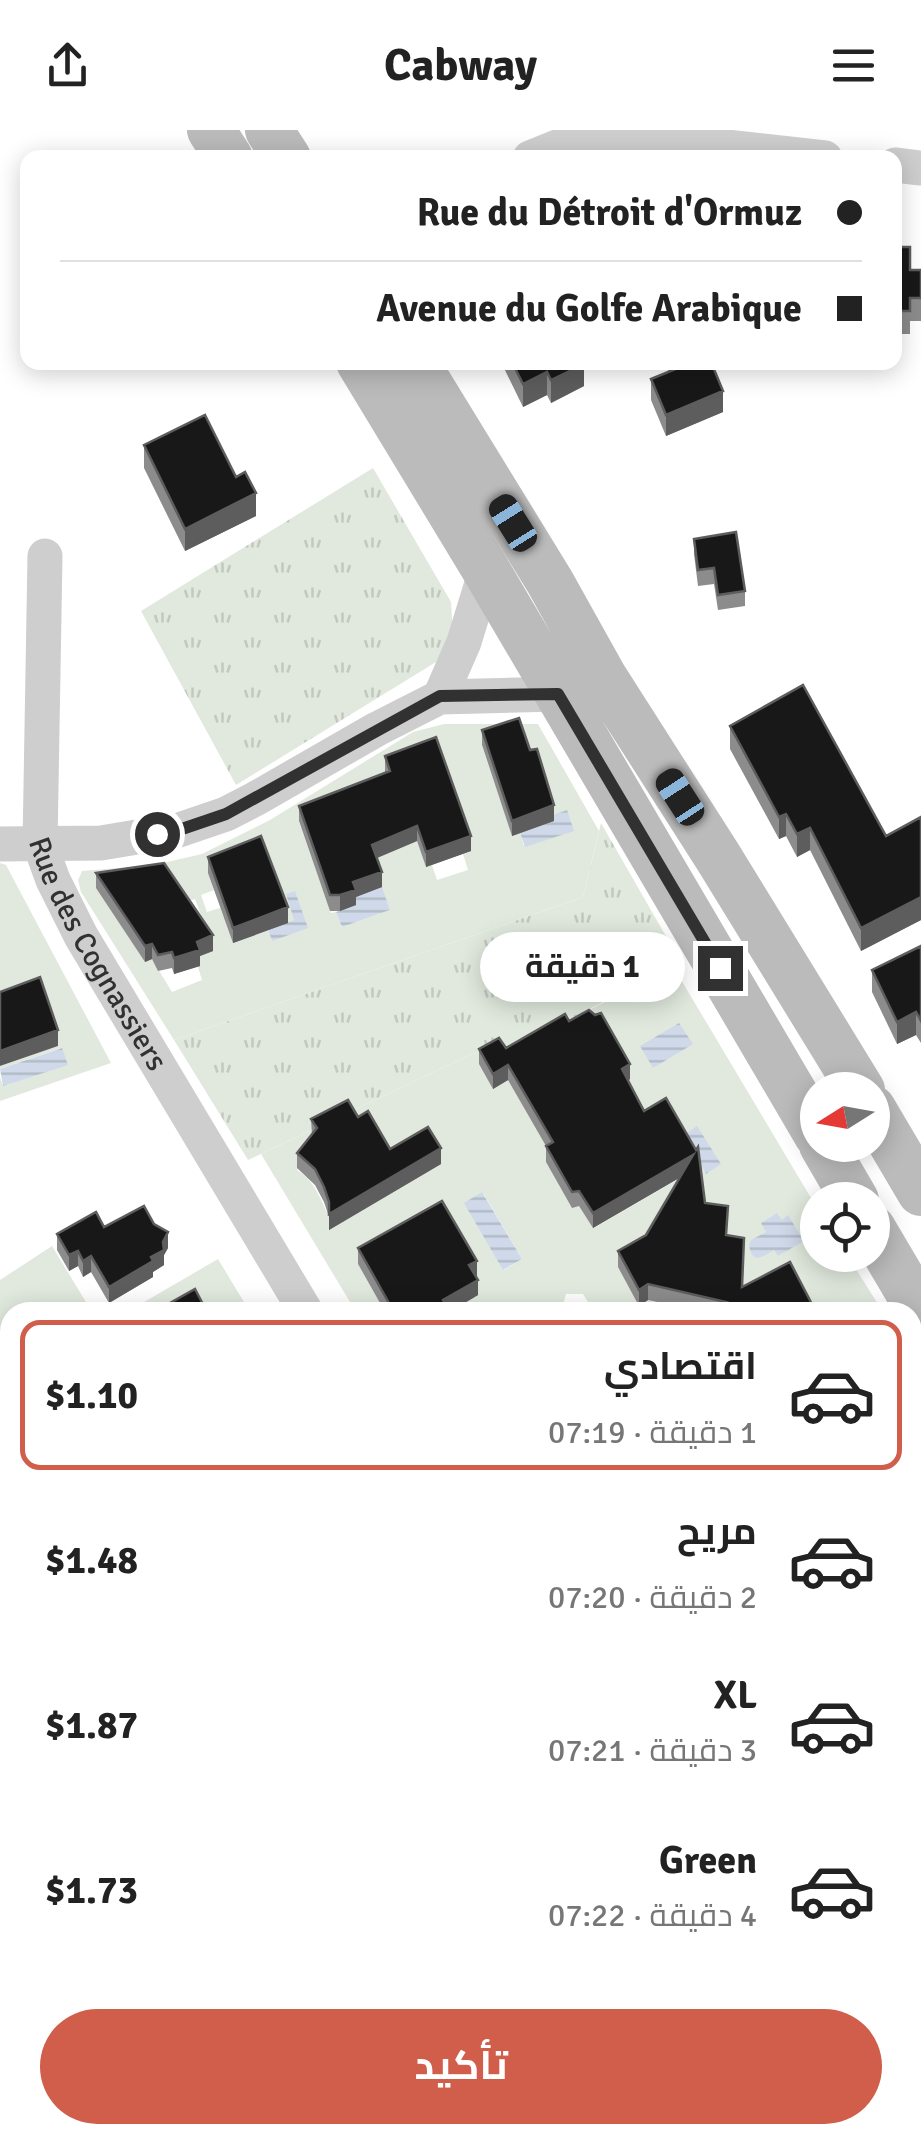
<!DOCTYPE html>
<html lang="ar">
<head>
<meta charset="utf-8">
<style>
	:root { --surface:#fff; --page:#f2f2f2; --text:#222; --muted:#767676; --line:#e0e0e0; --accent:#d05e4a }
	body { margin:0; font-family:Signika,Cairo,sans-serif; background:var(--page); color:var(--text); direction:rtl; height:100vh; display:flex; flex-direction:column; font-size:38px; white-space:nowrap }
	* { box-sizing:border-box; margin:0 }
	p { font-size:32px; color:var(--muted) }
	.icon { flex:none; width:55px; height:55px; fill:none; stroke:currentColor; stroke-width:2; stroke-linecap:round; stroke-linejoin:round }
	.map { position:relative; flex:1; overflow:hidden; direction:ltr }
	.panel { position:absolute; left:0px; top:1172px; width:922px; height:842px; display:flex; flex-direction:column; background:var(--surface); border-radius:30px 30px 0 0; box-shadow:0 5px 25px #0003; direction:rtl }
	.panel>* { flex:none }
	.top-card { position:absolute; left:20px; top:20px; width:882px; height:220px; border-radius:20px; box-shadow:0 5px 25px #0003; direction:rtl; display:grid; align-content:center; height:220px; padding:0 40px; background:var(--surface) }
	.needle { width:65px; rotate:259deg }
	.controls { position:absolute; left:800px; top:942px; display:grid; gap:20px }
	.controls a { display:grid; place-items:center; width:90px; height:90px; border-radius:50%; background:var(--surface); box-shadow:0 5px 25px #0003; font-size:50px }
	.end { position:absolute; width:45px; height:45px; margin:-22px; border:12px solid #313131; background:#fff; box-shadow:0 0 0 5px #fff }
	.from { border-radius:50% }
	.bubble { position:absolute; height:70px; border-radius:35px; background:var(--surface); box-shadow:0 5px 25px #0003; font-size:32px; font-weight:700; line-height:70px; text-align:center; direction:rtl }
	.car { position:absolute; width:30px; height:60px; margin:-30px -15px; border-radius:12px; box-shadow:0 0 8px 2px #0007; background:linear-gradient(#222 24%,#8ab4d8 0 40%,#222 0 76%,#8ab4d8 0 86%,#222 0) }
	.top-card b { display:flex; align-items:center; gap:35px; height:95px; font-size:38px }
	.top-card b+b { border-top:2px solid var(--line) }
	.top-card i { width:25px; height:25px; background:var(--text) }
	ul { padding:18px 0 0; list-style:none }
	li { display:flex; align-items:center; gap:30px; height:150px; margin:0 20px 15px; padding:0 20px; border:5px solid transparent; border-radius:20px }
	li div { flex:1 }
	li b { display:block; font-size:38px }
	li em { font-style:normal; font-weight:700 }
	li.on { border-color:var(--accent) }
	li>.icon { width:90px; height:90px; stroke-width:1.5 }
	.primary-button { display:flex; gap:20px; margin-top:auto; padding:20px 40px }
	.primary-button a { flex:1; height:115px; border-radius:60px; background:var(--accent); color:#fff; font-size:40px; font-weight:700; line-height:115px; text-align:center }
	header { display:flex; justify-content:space-between; align-items:center; height:130px; padding:0 40px; background:var(--surface); font-size:45px; font-weight:700 }
	.map>svg:first-child { display:block }
	.grass { fill:url(#grass-tufts) }
	.garden { fill:#e1e9de; fill-rule:evenodd }
	.water { fill:url(#water-rules) }
	.lines { fill:none; stroke-linecap:round; stroke-linejoin:round }
	.street { stroke:#cecece; stroke-width:35 }
	.secondary { stroke:#bbb; stroke-width:48 }
	.tram { stroke:#868686; stroke-width:2.5 }
	.wall { fill:#8c8c8c }
	.shaded-wall { fill:#5d5d5d }
	.building { fill:#181818; stroke:#5d5d5d; stroke-width:2.5 }
	.route { stroke:#313131; stroke-width:12 }
	.labels { text-anchor:middle; stroke-width:10; stroke-linejoin:round; paint-order:stroke }
	.street-label { font-size:30px; fill:#313131; stroke:#fff }
</style>
</head>
<body>
<header><svg class="icon" aria-label="menu" viewBox="0 0 24 24"><path d="M4 6h16M4 12h16M4 18h16"/></svg>Cabway<svg class="icon" aria-label="share" viewBox="0 0 24 24"><path d="M12 15V3M7 8l5-5 5 5M5 13v7h14v-7"/></svg></header>
<div class="map">
<svg width="921" height="2014" viewBox="0 0 921 2014">
	<defs>
		<pattern id="grass-tufts" width="24" height="20" patternUnits="userSpaceOnUse" patternTransform="scale(2.5)"><rect width="24" height="20" fill="#e1e9de"/><path d="M3 7l-1-3M5 7V3M7 7l1-3M15 17l-1-3M17 17v-4M19 17l1-3" fill="none" stroke="#c2c8bf"/></pattern>
		<pattern id="water-rules" width="6" height="5" patternUnits="userSpaceOnUse" patternTransform="scale(2.5)"><rect width="6" height="5" fill="#cfd9e9"/><path d="M0 2.5h6" fill="none" stroke="#b2bbc8"/></pattern>
	</defs>
	<rect width="100%" height="100%" fill="#fff"/>
	<!-- grass -->
	<path class="grass" d="M373,338L451,472C453,500 454,510 436,532L236,655L141,481Z
		M601,693L679,829L609,869L525,912L472,924L248,1030L174,910L583,767Z
		M340,2005H466L472,2014H346Z"/>
	<!-- garden -->
	<path class="garden" d="M444,594H538L599,701L583,767L174,910L81,762L78,750L82,741L154,735L202,724L270,690L413,602ZM482,616L553,685L524,716L520,703L512,705ZM436,623L470,722L463,724L468,740L437,750L432,735L426,737L417,711L409,714ZM350,672L390,780L342,797L336,782L331,783L299,692ZM261,721L288,793L294,790L272,811L268,800L235,812L220,778L207,782L201,765L214,760L209,743ZM195,769L202,788L185,795L202,850L172,862L152,829L178,774Z
		M0,733L6,735L111,933L0,971V947L3,956L61,918L0,939V936L58,916L0,878Z
		M671,833L817,1078L818,1125H847L883,1182H594L583,1164H566L563,1175L568,1182H489L487,1180L482,1182H434L358,1134L385,1182H356L261,1024L472,924L525,912L609,870ZM379,1016L335,1096C320,1075 321,1056 297,1040L302,1032L319,1018ZM697,1038L594,1098L579,1076ZM483,1063L522,1129L504,1140H503Z
		M52,1116L92,1182H10V1267L0,1250V1150Z
		M218,1129L250,1182H127Z
		M0,1396L10,1412V1504L0,1488Z
		M1,1622L6,1630L10,1628V1778L0,1785Z
		M87,2005H166L170,2010L177,2005H256L262,2014H95Z"/>
	<!-- water -->
	<path class="water" d="M567,680L574,701L525,717L520,703L554,691L553,685Z
		M382,757L390,780L342,797L336,782L355,775L353,768Z
		M295,761L308,798L272,811L268,800L294,790L286,764Z
		M679,893L693,914L653,938L640,916Z
		M62,918L68,935L3,956L0,939Z
		M697,996L721,1034L706,1044L684,1005Z
		M482,1062L522,1129L503,1140L464,1073Z
		M777,1083L782,1090L788,1085L804,1111L778,1126L774,1120C761,1128 752,1134 749,1115L751,1110L766,1102L761,1093Z"/>
	<g class="lines">
		<!-- street -->
		<g class="street">
			<path d="M530,28L594,2L825,28"/>
			<path d="M895,35L921,38"/>
			<path id="s1" d="M45,426L40,714L53,750L81,806L306,1182"/>
			<path d="M440,567L464,512L486,440"/>
			<path d="M0,714L101,713L179,700L226,684L255,669L377,599L440,567L558,564"/>
			<path d="M0,1346L10,1363"/>
			<path d="M0,1842L10,1834"/>
		</g>
		<!-- secondary -->
		<path class="secondary" d="M211,0L229,28
			M269,0L287,28
			M360,232L486,440L818,1005
			M415,232L550,452L603,547L718,727L861,960
			M872,979L921,1062
			M823,1015L855,1070
			M872,1099L921,1182
			M912,1762L921,1739
			M912,1900L921,1888
			M689,2014L699,2005
			M809,2014L819,2005"/>
		<!-- tram -->
		<path class="tram" d="M912,1841L921,1829
			M912,1864L921,1853
			M743,2014L754,2005
			M772,2014L783,2005"/>
	</g>
	<!-- wall -->
	<path class="wall" d="M895,117L910,139L921,140V191H910V204H895Z
		M501,232H591L584,236V256L551,273L547,265L523,277Z
		M664,232H711L723,282L666,306L651,270V249L669,242Z
		M144,315L256,386L185,421L144,338Z
		M694,409L745,461V476L718,480L714,454L698,456L694,424Z
		M730,596L886,706L921,687V790L861,821L810,720L797,727L786,706L779,709L730,619Z
		M482,600L554,691L512,706L482,615Z
		M385,626L471,721L426,737L417,711L377,728L382,757L356,767V775L340,781H330L299,691V676L385,643Z
		M208,727L288,793L233,813L208,743Z
		M96,743L213,821L200,826V836L174,844L172,838L158,841L152,829L145,832L96,758Z
		M921,816V913L916,905L897,914L872,862V840Z
		M569,891L630,949L628,951L644,981L727,1105L742,1157L816,1182H704L648,1170L639,1176L618,1137V1121L646,1105L679,1048L593,1098L579,1076L572,1078L546,1032V1016L508,950L493,959L479,934V919L506,918Z
		M358,987L390,1019L441,1034L329,1100V1087L324,1072L315,1055L297,1038V1023L312,1005L311,989Z
		M104,1097L168,1118L164,1125V1135L153,1142V1147L109,1173L91,1142L83,1147L78,1136L69,1141L57,1120V1104Z
		M358,1118L477,1146L478,1165L450,1182H385L358,1134Z
		M912,1295H921V1352L912,1351Z
		M912,1375L921,1376V1457H912Z
		M0,1473L10,1488V1636L0,1623Z
		M921,1945V2014L919,1987L912,1982V1954Z
		M10,2005H101V2014H0Z
		M487,2005H584L588,2014H494Z"/>
	<!-- shaded-wall -->
	<path class="shaded-wall" d="M576,232H591L584,236V256L551,273V250Z
		M547,242V265L523,277V254Z
		M723,261V282L666,306V285Z
		M256,363V386L185,421V399Z
		M554,675V691L512,706V691Z
		M786,684V706L779,709V687Z
		M417,696V711L372,730V715Z
		M810,698V720L797,727V704Z
		M471,706V721L426,737V722Z
		M382,742V757L356,767V775L340,781V765L353,752Z
		M921,767V790L861,821V798Z
		M288,777V793L233,813V798Z
		M213,805V821L200,826V836L174,844V828L197,812Z
		M152,814V829L145,832V816Z
		M916,882V905L897,914V892Z
		M58,900V916L0,936V921Z
		M630,934V949L622,955V939Z
		M508,935V950L493,959V944Z
		M441,1018V1034L329,1100V1084Z
		M693,1025V1040L593,1098V1083Z
		M168,1102V1118L164,1125V1135L153,1142V1147L109,1173V1157L163,1112Z
		M78,1121V1136L69,1141V1125Z
		M91,1126V1142L83,1147V1131Z
		M477,1131V1146L469,1151V1135Z
		M478,1150V1165L449,1182L443,1170Z
		M648,1154V1170L639,1176V1160Z
		M44,2005V2014H35Z
		M101,2005V2014H92Z"/>
	<!-- building -->
	<path class="building" d="M895,117H910V140H921V168H910V181H895Z
		M512,232H583L584,234L551,250L547,242L523,254Z
		M675,232H711L723,261L666,285L651,249L678,238Z
		M205,285L236,347L245,342L256,363L185,399L144,315Z
		M736,402L745,461L718,465L714,438L698,440L694,409Z
		M803,555L886,706L921,687V767L861,798L810,698L797,704L786,684L779,687L730,596Z
		M519,588L530,620L537,619L554,675L512,691L482,600Z
		M436,607L471,706L426,722L417,696L372,715L382,742L353,752L356,760L340,765H330L299,676L390,641L385,626Z
		M261,706L288,777L233,798L208,727Z
		M164,733L213,805L197,812L200,820L174,828L172,822L158,825L152,814L145,816L96,743Z
		M921,816V891L916,882L897,892L872,840Z
		M40,847L58,900L0,921V862Z
		M589,880L595,885L601,883L630,934L622,939L644,981L666,968L696,1020L698,1017L705,1073L728,1076L726,1105L744,1108L742,1157L790,1132L816,1182H709L726,1172L648,1154L639,1160L618,1121L646,1105L693,1025L593,1083L579,1061L572,1062L546,1016L553,1012L508,935L493,944L479,919L499,908L506,918L565,884L569,891Z
		M348,970L358,987L368,981L390,1019L428,997L441,1018L329,1084V1072L324,1057L315,1039L297,1023L317,998L311,989Z
		M442,1071L477,1131L469,1135L478,1150L443,1170L450,1182H394L358,1118Z
		M144,1076L154,1094L168,1102L163,1112L164,1120L151,1127L153,1131L109,1157L91,1126L83,1131L78,1121L69,1125L57,1104L96,1082L104,1097Z
		M195,1159L207,1182H154Z
		M912,1295H921V1330L912,1329Z
		M912,1375L921,1376V1435L912,1434Z
		M0,1473L10,1488V1491L7,1493L10,1497V1621L0,1607Z
		M6,1885L10,1888V2005H43L35,2014H0V1891Z
		M921,1945V1970L912,1962V1954Z
		M921,1986V2014H891L900,2005H912V1994Z
		M45,2005H100L92,2014H55Z
		M498,2005H584L588,2010L582,2014H505Z
		M875,2005H881L889,2014H865Z"/>
	<g class="lines">
		<!-- route -->
		<path class="route" d="M157,704L179,700L226,684L440,566L558,564L720,838"/>
	</g>
	<g class="labels">
		<!-- street labels -->
		<g class="street-label">
			<text dy="10" stroke="none"><textPath href="#s1" startOffset="412">Rue des Cognassiers</textPath></text>
		</g>
	</g>
</svg>
<div class="controls">
<a><svg class="needle" viewBox="-14 -14 28 28"><path d="M0-13l5 13h-10z" fill="#e53935"/><path d="M0 13l5-13h-10z" fill="#767676"/></svg></a>
<a><svg class="icon" aria-label="locate" viewBox="0 0 24 24"><circle cx="12" cy="12" r="6"/><path d="M12 2v4M12 18v4M2 12h4M18 12h4"/></svg></a>
</div>
<i class="end from" style="left:157px;top:704px"></i>
<i class="end" style="left:720px;top:838px"></i>
<div class="bubble" style="left:480px;top:802px;width:205px">1 دقيقة</div>
<i class="car" style="left:513px;top:393px;rotate:328deg"></i>
<i class="car" style="left:680px;top:667px;rotate:327deg"></i>
<div class="top-card">
<b><i class="from"></i>Rue du Détroit d'Ormuz</b>
<b><i></i>Avenue du Golfe Arabique</b>
</div>
<section class="panel">
<ul>
<li class="on"><svg class="icon" aria-label="car" viewBox="0 0 24 24"><path d="M5 17H2v-5l4-1 3-4h7l3 4 3 1v5h-3M9 17h6M6 11h13"/><circle cx="7" cy="17" r="2"/><circle cx="17" cy="17" r="2"/></svg><div><b>اقتصادي</b><p>1 دقيقة · 07:19</p></div><em>$1.10</em></li>
<li><svg class="icon" aria-label="car" viewBox="0 0 24 24"><path d="M5 17H2v-5l4-1 3-4h7l3 4 3 1v5h-3M9 17h6M6 11h13"/><circle cx="7" cy="17" r="2"/><circle cx="17" cy="17" r="2"/></svg><div><b>مريح</b><p>2 دقيقة · 07:20</p></div><em>$1.48</em></li>
<li><svg class="icon" aria-label="car" viewBox="0 0 24 24"><path d="M5 17H2v-5l4-1 3-4h7l3 4 3 1v5h-3M9 17h6M6 11h13"/><circle cx="7" cy="17" r="2"/><circle cx="17" cy="17" r="2"/></svg><div><b>XL</b><p>3 دقيقة · 07:21</p></div><em>$1.87</em></li>
<li><svg class="icon" aria-label="car" viewBox="0 0 24 24"><path d="M5 17H2v-5l4-1 3-4h7l3 4 3 1v5h-3M9 17h6M6 11h13"/><circle cx="7" cy="17" r="2"/><circle cx="17" cy="17" r="2"/></svg><div><b>Green</b><p>4 دقيقة · 07:22</p></div><em>$1.73</em></li>
</ul>
<div class="primary-button"><a>تأكيد</a></div>
</section>
</div>
</body>
</html>
